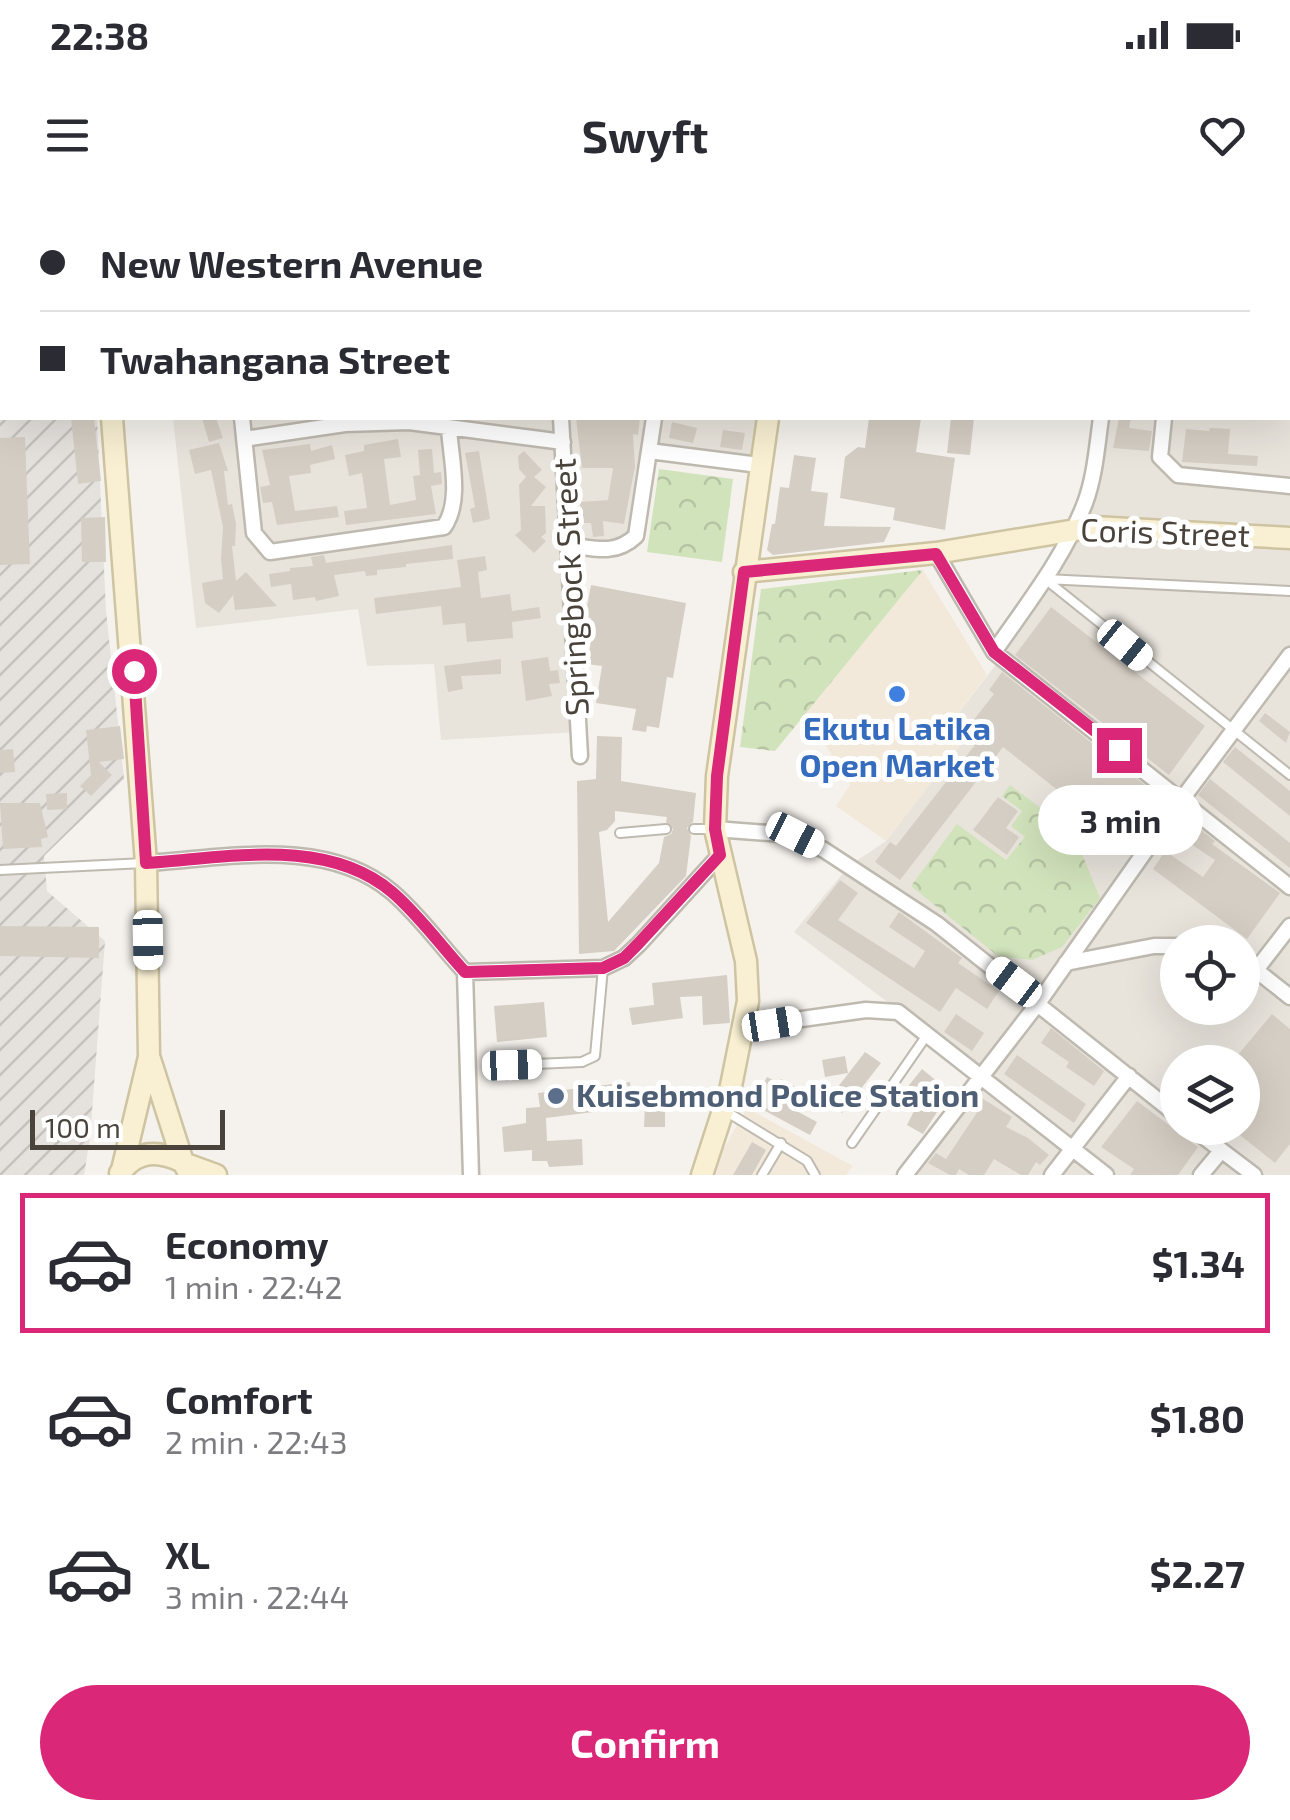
<!DOCTYPE html>
<html lang="en">
<head>
<meta charset="utf-8">
<style>
	:root { --surface:#fff; --page:#f7f7f7; --text:#2b2b33; --muted:#7c7c81; --line:#e1e1e2; --accent:#db2777 }
	body { margin:0; font-family:"Exo 2",sans-serif; background:var(--page); color:var(--text); height:100vh; display:flex; flex-direction:column; font-size:38px; white-space:nowrap }
	* { box-sizing:border-box; margin:0 }
	p { font-size:32px; color:var(--muted) }
	.icon { flex:none; width:55px; height:55px; fill:none; stroke:currentColor; stroke-width:2; stroke-linecap:round; stroke-linejoin:round }
	.map { position:relative; height:975px; overflow:hidden }
	.sheet { display:flex; flex-direction:column; background:var(--surface); flex:1 }
	.sheet>* { flex:none }
	.hud { position:absolute; left:0px; top:0px; width:1290px; height:220px; box-shadow:0 10px 40px #0002; display:grid; align-content:center; height:220px; padding:0 40px; background:var(--surface) }
	.fabs { position:absolute; left:1160px; top:725px; display:grid; gap:20px }
	.fabs a { display:grid; place-items:center; width:100px; height:100px; border-radius:50%; background:var(--surface); box-shadow:0 10px 40px #0002; font-size:50px }
	.scale { position:absolute; left:30px; bottom:25px; width:195px; box-sizing:border-box; padding-left:10px; border:5px solid #49433b; border-top:0; font-size:28px; line-height:35px; white-space:nowrap; color:#49433b; -webkit-text-stroke:8px #fff; paint-order:stroke }
	.end { position:absolute; width:45px; height:45px; margin:-22px; border:12px solid #db2777; background:#fff; box-shadow:0 0 0 5px #fff }
	.from { border-radius:50% }
	.bubble { position:absolute; height:70px; border-radius:35px; background:var(--surface); box-shadow:0 10px 40px #0002; font-size:32px; font-weight:700; line-height:70px; text-align:center }
	.car { position:absolute; width:30px; height:60px; margin:-30px -15px; border-radius:12px; box-shadow:0 0 8px 2px #0007; background:linear-gradient(#fff 24%,#345 0 40%,#fff 0 76%,#345 0 86%,#fff 0) }
	.hud b { display:flex; align-items:center; gap:35px; height:95px; font-size:38px }
	.hud b+b { border-top:2px solid var(--line) }
	.hud i { width:25px; height:25px; background:var(--text) }
	ul { padding:18px 0 0; list-style:none }
	li { display:flex; align-items:center; gap:30px; height:140px; margin:0 20px 15px; padding:0 20px; border:5px solid transparent; border-radius:0px }
	li div { flex:1 }
	li b { display:block; font-size:38px }
	li em { font-style:normal; font-weight:700 }
	li.selected { border-color:var(--accent) }
	li>.icon { width:90px; height:90px; stroke-width:1.5 }
	.primary-button { display:flex; gap:20px; margin-top:auto; padding:20px 40px }
	.primary-button a { flex:1; height:115px; border-radius:60px; background:var(--accent); color:#fff; font-size:40px; font-weight:700; line-height:115px; text-align:center }
	.status { display:flex; justify-content:space-between; align-items:center; height:70px; padding:0 50px; background:var(--surface); direction:ltr }
	.status svg { height:28px; fill:currentColor }
	header { display:flex; justify-content:space-between; align-items:center; height:130px; padding:0 40px; background:var(--surface); font-size:45px; font-weight:700 }
	.map>svg:first-child { display:block }
	.residential { fill:#e8e4dc; fill-rule:evenodd }
	.commercial { fill:#f3e9db }
	.industrial { fill:url(#industrial-furrows) }
	.park { fill:url(#park-crowns) }
	.building { fill:#d5cec4; fill-rule:evenodd }
	.lines { fill:none; stroke-linecap:round; stroke-linejoin:round }
	.lane-casing { stroke:#bfbab0; stroke-width:12 }
	.street-casing { stroke:#bfbab0; stroke-width:19 }
	.secondary-casing { stroke:#cec4a2; stroke-width:25 }
	.lane { stroke:#fff; stroke-width:8 }
	.street { stroke:#fff; stroke-width:14 }
	.secondary { stroke:#f9f0d3; stroke-width:20 }
	.route { stroke:#db2777; stroke-width:12 }
	.shop-dot { fill:#3f7fe0; stroke:#fff; stroke-width:4 }
	.service-dot { fill:#5c6f8a; stroke:#fff; stroke-width:4 }
	.labels { text-anchor:middle; stroke-width:10; stroke-linejoin:round; paint-order:stroke }
	.street-label { font-size:32px; fill:#49433b; stroke:#fff }
	.shop-label { font-size:32px; font-weight:bold; fill:#366cbe; stroke:#fff }
	.service-label { font-size:32px; font-weight:bold; fill:#4e5e75; stroke:#fff; text-anchor:start }
</style>
</head>
<body>
<div class="status"><b>22:38</b><svg viewBox="0 0 49 12"><path d="M0 12V9h3v3zM5 12V6h3v6zM10 12V3h3v9zM15 12V0h3v12zM26 1h20v11H26zM47 4h2v5h-2z"/></svg></div>
<header><svg class="icon" aria-label="menu" viewBox="0 0 24 24"><path d="M4 6h16M4 12h16M4 18h16"/></svg>Swyft<svg class="icon" aria-label="heart" viewBox="0 0 24 24"><path d="M12 20l-8-8c-3-5 5-10 8-4 3-6 11-1 8 4z"/></svg></header>
<div class="map">
<svg width="1290" height="975" viewBox="0 0 1290 975">
	<defs>
		<pattern id="industrial-furrows" width="10" height="10" patternUnits="userSpaceOnUse" patternTransform="scale(2.5)"><rect width="10" height="10" fill="#e5e2de"/><path d="M-1 1l2-2M0 10L10 0M9 11l2-2" fill="none" stroke="#c6c3bf"/></pattern>
		<pattern id="park-crowns" width="20" height="18" patternUnits="userSpaceOnUse" patternTransform="scale(2.5)"><rect width="20" height="18" fill="#d1e3bb"/><path d="M2 6a3 3 0 1 1 6 0M12 15a3 3 0 1 1 6 0" fill="none" stroke="#b5c4a2"/></pattern>
	</defs>
	<rect width="100%" height="100%" fill="#f5f2ed"/>
	<!-- residential -->
	<path class="residential" d="M150,0H801V2Z
		M1216,0H1290V975H906L979,877L909,818L794,732L849,666L886,641L969,532L954,519L1000,459L997,451L1074,328L1101,218H1288V2ZM1178,742H1242V808H1178ZM1178,862H1242V928H1178Z
		M173,218H768L759,265L650,251L636,336L625,347L570,346L579,532L441,540L434,464L367,466L358,409L196,428Z"/>
	<!-- commercial -->
	<path class="commercial" d="M923,370L987,475L954,519L970,533L886,641L836,606L850,585L806,513Z
		M747,908L853,966L846,975H716L723,950Z"/>
	<!-- industrial -->
	<path class="industrial" d="M0,0L71,2H2V218H97L106,411L124,579L44,656L47,691L105,741L90,938L84,975H0Z"/>
	<!-- park -->
	<path class="park" d="M659,269L733,279L722,362L647,352Z
		M923,370L775,551L740,547L761,389Z
		M1010,585L1073,632L1100,698L1062,747L1032,760L998,756L911,686L957,624L1006,660L1025,637L1011,626L1022,611L1002,596Z"/>
	<!-- building -->
	<path class="building" d="M71,218H94L101,281L78,284Z
		M202,218H216L223,238L209,242Z
		M576,218H640L638,235L633,234L635,267L624,324L603,321L604,336L593,337L591,323H582L580,302L608,300L613,268H582Z
		M869,218H921L916,252L955,258L945,330L893,320L895,308L840,298L845,257L858,247L865,248Z
		M951,218H974L970,255L947,253Z
		M1119,218H1131L1129,228L1152,231L1149,251L1113,248Z
		M672,222L697,228L693,243L669,238Z
		M1210,228L1230,229L1228,254L1258,256L1257,266L1182,262L1186,229L1209,231Z
		M723,230L745,233L742,250L720,247Z
		M25,237L30,364L0,365V238Z
		M398,239L401,257L384,259L390,305L416,300L413,276L420,275L418,250L432,249L434,273L441,272L442,284L431,286L436,314L346,325L344,311L367,308L362,273L349,276L345,255L364,251V245Z
		M219,243L228,271H224L228,305L232,304L236,324L235,346H232L236,381L246,372L277,406L235,410L233,395L219,413L205,403L202,383L223,379L221,359L223,327L211,270L195,274L189,250Z
		M310,244L311,251L332,245L335,259L310,265L311,273L289,276L295,311L337,306L339,317L277,325L272,302L263,303L260,287L270,285L262,250Z
		M479,251L490,319L473,323L470,309L475,307L465,253Z
		M524,251L542,270L534,277L546,287L531,306H545L546,333L541,337L546,341L534,353L515,335L521,330L519,285L526,277L519,269L518,256Z
		M794,255L816,258L811,291L828,293L824,326L891,327L884,342L773,355L767,350L772,324H775L780,287L789,288Z
		M105,317L106,362H82L81,318Z
		M452,345L453,359L406,364V367L377,370V375L366,376L365,371L334,375L339,396L316,401L315,397L293,400L291,384L271,387L269,374L290,371V368L313,366L311,357L324,355L326,363Z
		M485,356L487,370L478,372L481,398L510,394L512,411L539,407L541,418L512,422L513,438L467,442L465,423L443,425L441,406L376,414L374,398L461,387L457,360Z
		M591,385L686,403L673,478L667,477L659,528L647,526L646,532L632,530L636,509L596,503L602,466L587,464L593,429H589L591,418L585,417Z
		M1051,407L1205,526L1169,575L1015,455Z
		M548,457L550,471L558,470L560,483L549,484L552,496L526,501L521,461Z
		M501,459V474L461,476L463,489L448,492L444,466Z
		M1002,472L1155,593L1121,640L1003,547L900,680L875,662L890,642L896,646L985,532L972,522L994,494L989,490Z
		M1265,513L1290,532L1286,543L1259,521Z
		M120,526L124,559L99,562L112,575L91,596L80,586L91,575L86,530Z
		M597,536L622,537L621,581L696,593L693,622L687,628L691,636L686,676L614,751L579,754L577,581L596,579ZM615,611L667,617L666,622L673,629L671,634L664,637L659,663L608,722L599,632L607,630L615,621Z
		M1235,547L1290,591V616L1223,562Z
		M13,549L15,572L0,573V550Z
		M1210,579L1290,643V668L1198,595Z
		M67,593V609L47,610L46,594Z
		M998,597L1018,611L1006,628L1019,637L1007,655L973,630Z
		M0,603H40L48,637L41,639L42,647L3,649Z
		M1188,620L1215,641L1212,644L1280,693L1247,739L1153,669L1165,651L1203,677L1215,660L1177,635Z
		M840,680L858,693L838,720L914,768L925,751L889,727L899,712L962,758L958,763L999,791L987,809L956,788L940,812L806,723Z
		M0,726L99,727V758L0,756Z
		M727,775L730,823L703,825L702,796L680,797L683,818L632,825L629,808L654,805L652,783Z
		M544,802L547,837L497,842L494,806Z
		M956,814L984,833L972,851L944,832Z
		M1272,814L1290,829V944L1275,963L1231,928H1242V862H1232Z
		M1051,828L1104,871L1094,886L1066,867L1069,862L1041,843Z
		M865,852L881,863L842,913L827,901Z
		M1017,855L1086,904L1074,923L1004,874Z
		M845,856L848,873L825,877L822,860Z
		M922,869L950,892L923,934L907,925L916,907L901,895Z
		M767,877L779,883L781,879L796,887L794,891L798,893L791,908L817,922L810,935L752,904Z
		M630,882L633,907L546,918L547,941L582,939L583,965L549,967L547,961H532V950L504,952L502,927L526,923V908L540,907L538,893Z
		M980,897L1012,917L1006,927L1028,938L1049,955L1040,965L1036,962L1028,975H1021L994,959L984,975H969L959,969L956,975H950L928,963L936,953L946,959L978,911L974,909Z
		M1137,901L1198,947L1178,975H1130L1134,969L1101,947Z
		M645,905H665V927H644Z
		M752,942L766,950L752,975H733Z"/>
	<g class="lines">
		<defs>
			<path id="lane" d="M1045,379L1290,575
				M1045,379L1290,391
				M694,629H711
				M620,633L666,629
				M0,670L145,663
				M512,865L582,862L595,856L603,768
				M727,912L807,961L815,975
				M852,943L927,835
				M762,975L781,943"/>
			<path id="street" d="M216,0V2
				M401,0L423,2
				M544,0L545,2
				M1100,0L1118,2
				M1216,0L1217,2
				M289,2L310,0
				M684,2L685,0
				M858,2L859,0
				M1027,2V0
				M1137,2L1143,0
				M1288,147L1290,153
				M242,218L254,333L270,352L444,327C462,301 451,259 449,229
				M561,218L580,556
				M1101,218C1097,246 1095,276 1085,303C1064,358 1027,404 994,452L1290,687
				M1164,218L1160,257L1178,275L1290,286
				M244,239L345,224L409,222L563,242
				M649,251L759,265
				M570,345C596,349 616,355 636,336L654,218
				M936,353L994,452
				M715,629L795,635L824,650L937,724L1178,916
				M146,663C226,658 326,636 392,692C419,715 441,746 465,772
				M1066,763L1154,746H1178
				M1242,764L1256,770L1290,797
				M1256,770L1290,726
				M465,772L603,768L624,758L639,744L720,655
				M465,772L471,975
				M745,827L866,810L898,812L1106,975
				M1192,928L1254,975
				M905,975L1039,802L1182,599L1290,455
				M1052,975L1129,876
				M1201,975L1221,951"/>
			<path id="secondary" d="M81,0V2
				M801,2V0
				M112,218L146,663L149,857L122,970
				M744,372L936,353L1094,327L1290,338
				M150,859L183,962
				M183,963L216,975
				M120,973C137,950 158,950 183,962L190,975
				M702,975L731,886L748,801L746,761L715,629L717,576L768,218"/>
		</defs>
		<!-- lane casing -->
		<use href="#lane" class="lane-casing"/>
		<!-- street casing -->
		<use href="#street" class="street-casing"/>
		<!-- secondary casing -->
		<use href="#secondary" class="secondary-casing"/>
		<!-- lane -->
		<use href="#lane" class="lane"/>
		<!-- street -->
		<use href="#street" class="street"/>
		<!-- secondary -->
		<use href="#secondary" class="secondary"/>
	</g>
	<g class="lines">
		<!-- route -->
		<path class="route" d="M134,471L146,663C226,658 326,636 392,692C419,715 441,746 465,772L603,768L624,758L638,744L720,655L715,629L717,576L744,372L936,354L994,452L1119,550"/>
	</g>
	<!-- markers -->
	<circle class="shop-dot" cx="897" cy="494" r="10"/>
	<circle class="service-dot" cx="556" cy="896" r="10"/>
	<g class="labels">
		<!-- street labels -->
		<g class="street-label">
			<text transform="translate(1165 333) rotate(2)" y="11">Coris Street</text>
			<text transform="translate(571 387) rotate(-93)" y="11">Springbock Street</text>
		</g>
		<!-- shop labels -->
		<g class="shop-label">
			<text x="897" y="540">Ekutu Latika<tspan x="897" dy="37">Open Market</tspan></text>
		</g>
		<!-- service labels -->
		<g class="service-label">
			<text x="576" y="907">Kuisebmond Police Station</text>
		</g>
	</g>
</svg>
<div class="fabs">
<a><svg class="icon" aria-label="locate" viewBox="0 0 24 24"><circle cx="12" cy="12" r="6"/><path d="M12 2v4M12 18v4M2 12h4M18 12h4"/></svg></a>
<a><svg class="icon" aria-label="layers" viewBox="0 0 24 24"><path d="M12 4l9 5-9 5-9-5zM3 14l9 5 9-5"/></svg></a>
</div>
<div class="scale">100 m</div>
<i class="end from" style="left:134px;top:471px"></i>
<i class="end" style="left:1119px;top:550px"></i>
<div class="bubble" style="left:1038px;top:585px;width:165px">3 min</div>
<i class="car" style="left:1125px;top:445px;rotate:129deg"></i>
<i class="car" style="left:795px;top:635px;rotate:117deg"></i>
<i class="car" style="left:148px;top:740px;rotate:179deg"></i>
<i class="car" style="left:1014px;top:782px;rotate:307deg"></i>
<i class="car" style="left:772px;top:824px;rotate:81deg"></i>
<i class="car" style="left:512px;top:865px;rotate:88deg"></i>
<div class="hud">
<b><i class="from"></i>New Western Avenue</b>
<b><i></i>Twahangana Street</b>
</div>
</div>
<section class="sheet">
<ul>
<li class="selected"><svg class="icon" aria-label="car" viewBox="0 0 24 24"><path d="M5 17H2v-5l4-1 3-4h7l3 4 3 1v5h-3M9 17h6M6 11h13"/><circle cx="7" cy="17" r="2"/><circle cx="17" cy="17" r="2"/></svg><div><b>Economy</b><p>1 min · 22:42</p></div><em>$1.34</em></li>
<li><svg class="icon" aria-label="car" viewBox="0 0 24 24"><path d="M5 17H2v-5l4-1 3-4h7l3 4 3 1v5h-3M9 17h6M6 11h13"/><circle cx="7" cy="17" r="2"/><circle cx="17" cy="17" r="2"/></svg><div><b>Comfort</b><p>2 min · 22:43</p></div><em>$1.80</em></li>
<li><svg class="icon" aria-label="car" viewBox="0 0 24 24"><path d="M5 17H2v-5l4-1 3-4h7l3 4 3 1v5h-3M9 17h6M6 11h13"/><circle cx="7" cy="17" r="2"/><circle cx="17" cy="17" r="2"/></svg><div><b>XL</b><p>3 min · 22:44</p></div><em>$2.27</em></li>
</ul>
<div class="primary-button"><a>Confirm</a></div>
</section>
</body>
</html>
